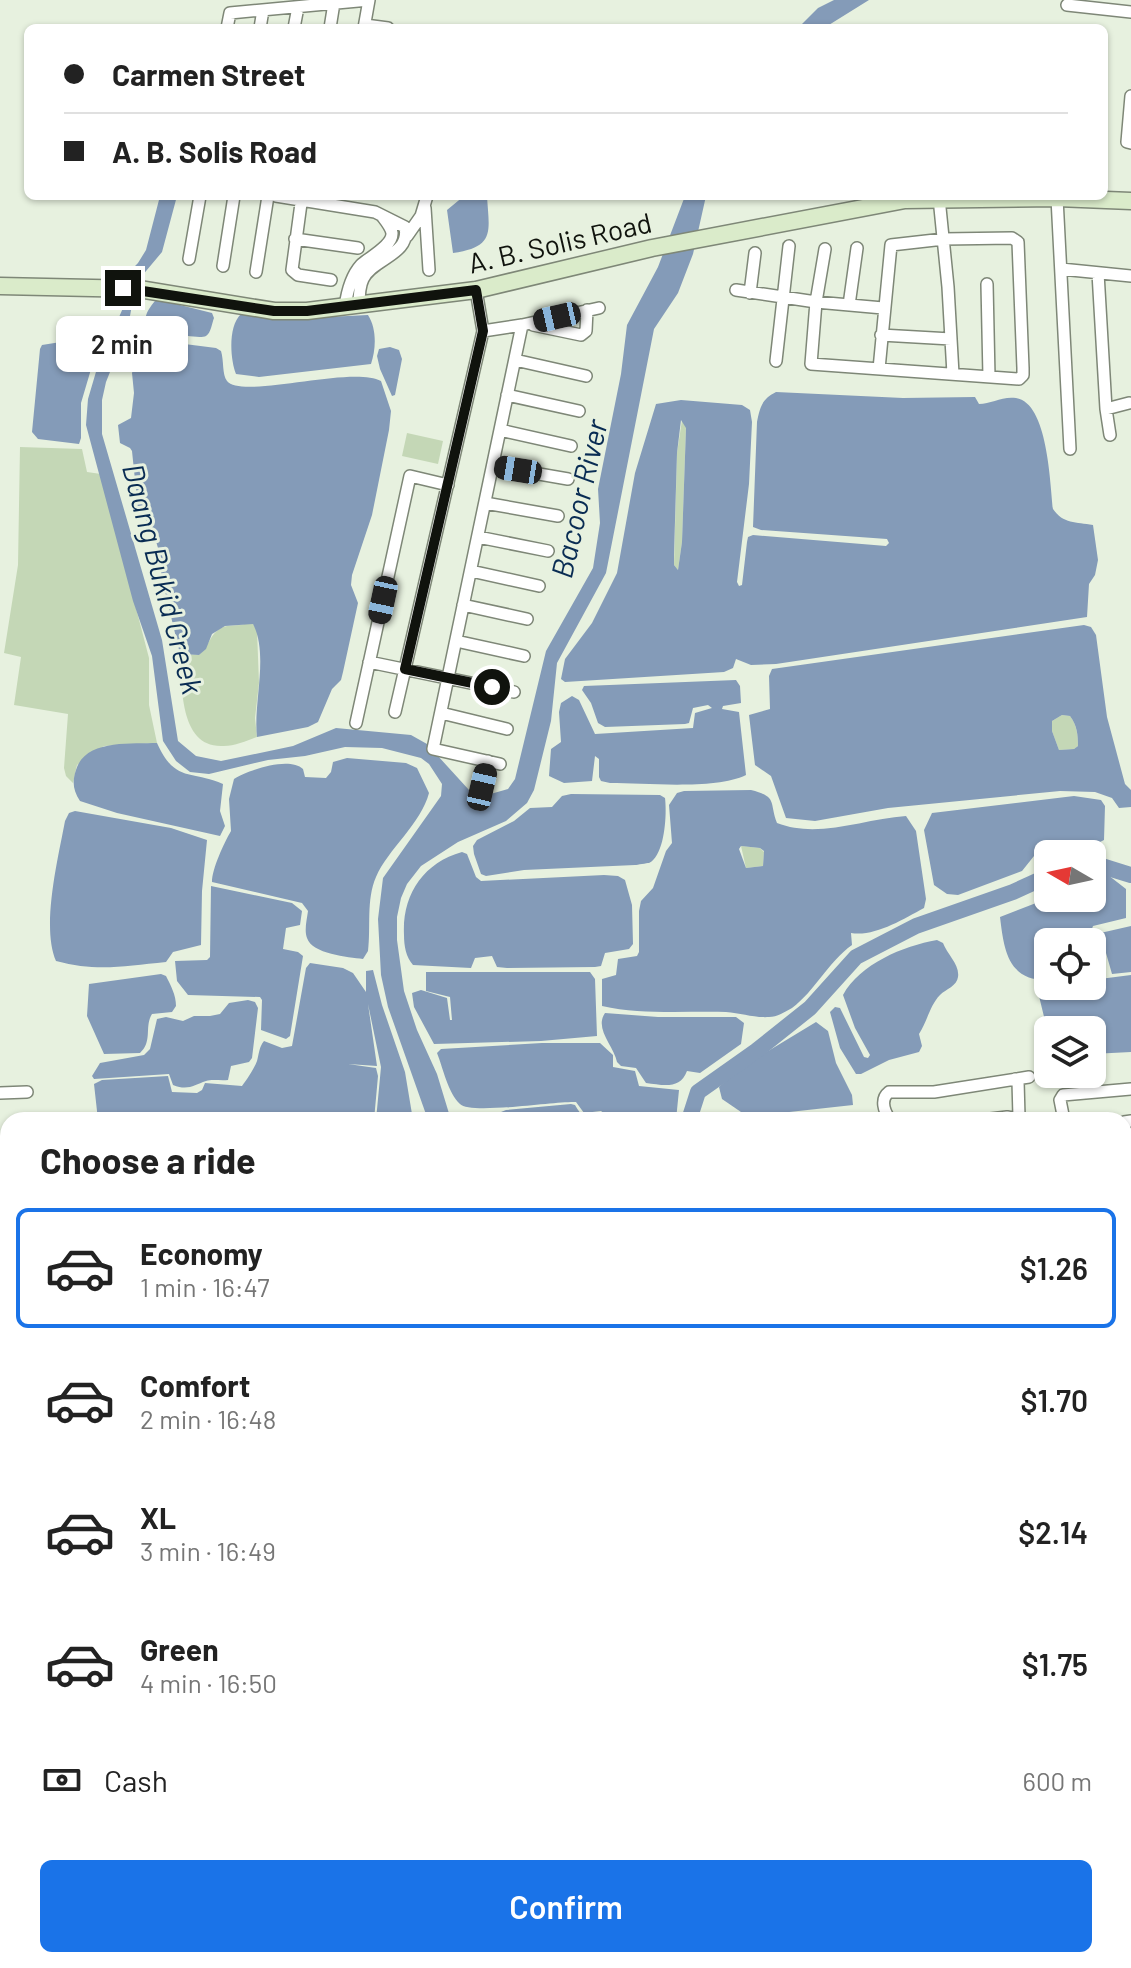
<!DOCTYPE html>
<html lang="en">
<head>
<meta charset="utf-8">
<style>
	:root { --surface:#fff; --page:#f2f2f2; --text:#222; --muted:#767676; --line:#e0e0e0; --accent:#1a73e8 }
	body { margin:0; font-family:Barlow,sans-serif; background:var(--page); color:var(--text); height:100vh; display:flex; flex-direction:column; font-size:30px; white-space:nowrap }
	* { box-sizing:border-box; margin:0 }
	p { font-size:26px; color:var(--muted) }
	.icon { flex:none; width:44px; height:44px; fill:none; stroke:currentColor; stroke-width:2; stroke-linecap:round; stroke-linejoin:round }
	.map { position:relative; flex:1; overflow:hidden }
	.sheet { position:absolute; left:0px; top:1112px; width:1132px; height:856px; display:flex; flex-direction:column; background:var(--surface); border-radius:24px 24px 0 0; box-shadow:0 2px 6px #0004 }
	.sheet>* { flex:none }
	.banner { position:absolute; left:24px; top:24px; width:1084px; height:176px; border-radius:12px; box-shadow:0 2px 6px #0004; display:grid; align-content:center; height:176px; padding:0 40px; background:var(--surface) }
	.needle { width:52px; rotate:279deg }
	.controls { position:absolute; left:1034px; top:840px; display:grid; gap:16px }
	.controls a { display:grid; place-items:center; width:72px; height:72px; border-radius:12px; background:var(--surface); box-shadow:0 2px 6px #0004; font-size:40px }
	.end { position:absolute; width:36px; height:36px; margin:-18px; border:10px solid #10130d; background:#fff; box-shadow:0 0 0 4px #fff }
	.from { border-radius:50% }
	.bubble { position:absolute; height:56px; border-radius:12px; background:var(--surface); box-shadow:0 2px 6px #0004; font-size:26px; font-weight:600; line-height:56px; text-align:center }
	.car { position:absolute; width:24px; height:48px; margin:-24px -12px; border-radius:10px; box-shadow:0 0 6px 2px #0007; background:linear-gradient(#222 24%,#8ab4d8 0 40%,#222 0 76%,#8ab4d8 0 86%,#222 0) }
	.banner b { display:flex; align-items:center; gap:28px; height:76px; font-size:30px }
	.banner b+b { border-top:2px solid var(--line) }
	.banner i { width:20px; height:20px; background:var(--text) }
	ul { padding:0; list-style:none }
	li { display:flex; align-items:center; gap:24px; height:120px; margin:0 16px 12px; padding:0 24px; border:4px solid transparent; border-radius:12px }
	li div { flex:1 }
	li b { display:block; font-size:30px }
	li em { font-style:normal; font-weight:600 }
	li.active { border-color:var(--accent) }
	li>.icon { width:72px; height:72px; stroke-width:1.5 }
	h2 { padding:0 40px; font-size:36px; line-height:96px }
	.pay { display:flex; align-items:center; gap:20px; height:88px; padding:0 40px; font-size:30px }
	.pay p { margin-inline-start:auto }
	.primary-button { display:flex; gap:16px; margin-top:auto; padding:16px 40px }
	.primary-button a { flex:1; height:92px; border-radius:12px; background:var(--accent); color:#fff; font-size:32px; font-weight:600; line-height:92px; text-align:center }
	.map>svg:first-child { display:block }
	.green { fill:#c4d7b6 }
	.water { fill:#849bb8; fill-rule:evenodd }
	.lines { fill:none; stroke-linecap:round; stroke-linejoin:round }
	.stream { stroke:#849bb8; stroke-width:3 }
	.river { stroke:#849bb8; stroke-width:16 }
	.street-casing { stroke:#7e8777; stroke-width:14 }
	.secondary-casing { stroke:#7e8777; stroke-width:19 }
	.primary-casing { stroke:#5b8138; stroke-width:21 }
	.street { stroke:#fff; stroke-width:11 }
	.secondary { stroke:#daebca; stroke-width:16 }
	.primary { stroke:#b5d795; stroke-width:18 }
	.route { stroke:#10130d; stroke-width:10 }
	.labels { text-anchor:middle; stroke-width:6; stroke-linejoin:round; paint-order:stroke }
	.street-label { font-size:28px; fill:#10130d; stroke:#e7f1df }
	.water-label { font-size:30px; font-style:italic; fill:#092c53; stroke:#e7f1df }
</style>
</head>
<body>
<div class="map">
<svg width="1131" height="1968" viewBox="0 0 1131 1968">
	<rect width="100%" height="100%" fill="#e7f1df"/>
	<!-- green -->
	<path class="green" d="M682,420L686,427L682,542L678,570L674,565L677,453Z
		M407,433L443,441L438,464L402,456Z
		M20,447L82,449L87,472L101,474L149,658V705L157,743L104,746L77,765L73,783L66,776L64,768L68,714L14,705L21,657L4,653L18,565Z
		M247,623L253,624L257,631L259,683L255,718L257,737C246,741 233,747 221,746C179,746 182,685 180,654L199,655C209,646 210,634 221,628C229,624 238,627 247,623Z
		M1062,715L1070,716C1077,725 1078,736 1078,746L1074,749L1059,750L1052,731V721Z
		M741,846L760,848L764,852L763,866L746,868Z"/>
	<!-- water -->
	<path class="water" d="M834,0H869L824,28H798L818,8Z
		M160,196H177L162,252L136,283L128,327L106,382L102,400V434L162,640L178,741L196,756L221,761L293,746L336,728L411,735L427,744L469,790L487,795L508,789L515,779L546,651L593,568L600,523L598,489L621,374L627,325L658,267L685,196H706L693,254L678,293L654,329L606,573L557,663L551,721L534,790L527,803L506,821L458,842L421,866L407,884L401,898L397,917V940L404,991L417,1030L437,1074L451,1120H428L388,1007L381,975L378,919L383,878L441,796L442,784L429,764L421,758L382,748L345,747L305,756L268,760L209,774L190,772L176,761L163,741L152,656L133,601L86,425L88,399L98,365L123,308L127,274L138,263L146,250Z
		M464,196H487C489,231 496,247 453,253L447,210Z
		M160,300L212,313L214,318C212,323 211,333 206,336C197,340 158,330 147,327C142,318 149,308 155,301Z
		M241,314L287,319L368,315C377,329 376,349 371,364L259,377L236,374C230,359 228,326 241,314Z
		M67,341L95,344L97,349L81,403V438L79,444L38,439L32,432L40,349L42,345Z
		M161,341L216,348L221,351C224,360 222,375 227,381C242,400 351,365 381,381L391,411L389,430L372,515L352,575L351,585L358,603L343,672L341,680L332,689L318,722L308,727L257,737C253,703 269,655 253,624L225,626L212,634L206,649L199,655L180,654L162,579L158,548L152,528L138,509L132,451L130,448L120,443L118,425L131,418L134,393L132,373L140,348L149,342Z
		M390,347L399,350L402,359L395,395L392,396L380,369L377,356L379,349Z
		M776,392L903,398L975,397L979,404C991,404 1002,396 1016,398C1048,403 1050,483 1053,509C1063,524 1076,522 1093,525L1098,560L1095,575L1089,584L1087,617L776,664L751,665L736,659L733,668L724,672L565,682L561,679L565,659L592,623L617,573L635,473L656,404L681,400L742,405L750,410L752,422L749,484L737,582L739,586L742,585L747,542L748,537L753,535L886,546L889,543L887,539L761,530L753,527L757,422C760,407 762,399 776,392ZM681,420L686,428L682,542L678,570L674,565V555L677,453Z
		M1084,625L1091,627L1096,635L1107,717L1125,784L1131,790V807L1119,808L1112,798L1095,792L1060,791L888,808L815,821L786,818L771,776L755,765L749,715L770,709L769,676L772,669ZM1062,715L1070,716C1077,725 1078,735 1078,746L1074,749L1059,750L1052,731V721Z
		M736,680L740,686L741,703L723,706L722,709L739,712L746,775C715,790 646,783 610,783L601,781L599,777V759L595,756L592,781L564,783L549,776L551,749L561,742L559,712L561,703L572,696L579,700L595,734L693,728L695,713L712,708L708,705L693,708L689,723L685,724L605,727L598,723L591,703L582,690L584,686Z
		M157,743C175,783 191,770 223,784L220,811L225,826L220,836L117,813L80,801C73,790 72,782 76,770C85,739 131,744 157,743Z
		M347,758L406,763L417,768L429,793C421,824 388,849 376,877C366,900 371,927 368,951L363,959C348,957 312,954 307,938C304,930 307,919 308,911L302,903L212,882C212,869 224,843 231,831L229,799L234,779C249,770 289,756 303,769L305,777L326,778L331,772L333,762Z
		M751,790C778,797 769,802 777,823C818,839 863,819 906,816L916,831L926,899L924,908C902,920 874,937 851,933L852,945C828,962 815,991 792,1008C785,1012 777,1017 769,1017C754,1018 741,1013 726,1012C685,1011 642,1015 602,1006V979L616,975L618,959L637,956L639,952V911L641,901L653,888L666,851L672,843L669,805L677,793L684,791ZM741,846L760,848L764,851L763,866L746,868L739,849Z
		M571,794L660,795L665,798C667,814 665,855 649,863C647,863 637,865 635,865L524,870L486,876L481,874L474,854L473,846L477,840L514,821L530,808L552,807L562,796Z
		M1074,796L1101,800L1105,806L1104,840L1098,843L1061,848L1034,856L1022,871L958,895L947,894L934,885L924,830L932,813Z
		M75,811L171,828L207,840L202,891L201,945L173,952L166,962C124,966 97,972 56,961C41,927 58,859 65,821L69,813Z
		M462,852L467,854L476,877L481,881L604,875L618,876L625,880L632,905L633,944L629,949L605,953L601,966L595,967L507,968L497,967L492,956L475,958L471,968L413,965C406,957 404,946 404,935C402,895 423,863 462,852Z
		M1092,875H1108L1126,889V918L1093,926L1087,942H1048V980C1008,981 1004,950 1000,917L1049,898H1092Z
		M211,886L292,903L302,911L300,925L286,928L283,949L298,952L303,956L290,1036L286,1039L261,1030L262,1000L260,997L188,995L177,981L175,961L207,960L210,957Z
		M1131,926V972L1112,974L1106,953L1095,952L1094,938L1096,934Z
		M937,940L943,943C947,954 960,965 958,977C957,986 946,989 940,995C930,1005 927,1022 919,1034L922,1046L919,1052L889,1060L861,1074H856L840,1048L830,1012L835,1007L840,1008L864,1057L868,1058L870,1055L855,1028L843,995C860,964 903,946 937,940Z
		M310,963L343,968L353,973L366,992V971L373,970L382,1005L405,1072L413,1120H376L381,1067L368,1004L377,1066L348,1064L376,1068L378,1076L374,1120H98L94,1084L102,1080L168,1076L172,1092L197,1093L202,1090L205,1083L242,1086C247,1079 254,1069 257,1061C259,1054 259,1047 264,1041L282,1048L292,1046L306,968Z
		M426,972H590L595,979L597,1036L541,1041L434,1044L414,1007L412,993L421,990L447,998L450,1020H452L450,997L426,991Z
		M161,974L166,976C171,986 176,995 176,1006L172,1012L152,1014C144,1027 153,1041 140,1053L104,1054L87,1016L89,984Z
		M1131,975V1052L1092,1054V1030L1047,1029L1038,992L1039,987L1092,986V980Z
		M248,1000L255,1002L258,1008L252,1058L249,1062L231,1066L228,1080C221,1081 212,1079 206,1081C194,1085 188,1091 173,1085L169,1074L94,1079L92,1076L100,1063L144,1055L150,1049L157,1019L166,1017L183,1021L194,1016H210L220,1014L229,1003Z
		M605,1013L658,1017H736L744,1023L741,1044L700,1073L687,1071C680,1090 663,1085 646,1083L636,1068L621,1066L617,1062C614,1046 594,1029 605,1013Z
		M816,1022L828,1031L836,1063L852,1095L853,1105L754,1116L741,1112L722,1099L719,1087L740,1068Z
		M542,1043H600L613,1055V1067L635,1071L639,1086L679,1090L676,1120H613L601,1111L584,1113L576,1102C555,1101 470,1115 460,1104C448,1093 443,1068 437,1053L441,1049Z
		M571,1104L575,1105C587,1126 589,1114 607,1120H495L496,1114L506,1110Z
		M8,1347V1406L0,1393V1353Z
		M8,1463V1559L0,1558V1497L7,1482Z
		M229,1960H300L317,1968H241Z
		M320,1960H411L410,1968H342Z
		M415,1960H505L493,1968H415Z"/>
	<g class="lines">
		<!-- stream -->
		<path class="stream" d="M1124,1782L1131,1806"/>
		<!-- river -->
		<path class="river" d="M1092,863L1131,875
			M689,1120L698,1092L756,1051L810,1008L856,957L916,926L1013,892L1048,876"/>
		<defs>
			<path id="street" d="M1067,5L1131,12
				M365,25L388,28
				M227,28L230,13L369,0L364,28
				M260,28L263,10
				M294,28L298,7
				M330,28L334,3
				M1131,96L1127,142L1131,143
				M276,196L375,212L405,227C411,255 373,258 363,279C359,287 359,297 359,305
				M302,196L292,270L298,275L331,280
				M939,198L948,287L953,374
				M1057,198L1070,449
				M425,208L429,270
				M407,236L421,216L427,196
				M295,239L358,248
				M825,249L816,302L811,364L1019,379L1023,375V368L1018,242L1012,238L944,239L891,245L879,369
				M189,259L200,196
				M223,266L234,196
				M1061,269L1131,276
				M256,272L268,196
				M1098,273L1106,409L1129,403
				M987,284L989,377
				M736,290L816,302L883,308
				M750,293L755,253
				M849,305L857,248
				M345,307C347,292 351,276 361,265C369,257 393,246 392,233C391,227 385,220 382,216
				M533,325L581,335L586,331L587,310
				M483,331L522,325L599,308
				M881,335L951,339
				M515,360L586,376
				M776,361L789,246
				M507,395L579,411
				M1106,409L1110,435
				M500,430L571,446
				M493,466L568,479
				M485,503L558,516
				M478,537L548,551
				M471,571L539,586
				M463,605L527,619
				M456,641L524,656
				M369,662L514,692
				M395,712L483,331L476,290
				M441,713L507,729
				M356,723L410,476L448,485
				M500,764L433,749L522,325
				M482,787L488,761
				M1015,1079L1018,1081L1019,1117
				M0,1093L27,1092
				M890,1120C884,1111 880,1099 889,1092H934L1029,1077
				M982,1120L1007,1117L1025,1120
				M1064,1120L1060,1100L1063,1095L1131,1089
				M1124,1122L1131,1121
				M1124,1152L1131,1151
				M1124,1189L1131,1188
				M1124,1601L1131,1604
				M1,1730L8,1716
				M0,1791L8,1793
				M1124,1846L1126,1857
				M1124,1886L1131,1927
				M727,1960L732,1968
				M754,1960L755,1968
				M804,1960L805,1968
				M80,1968V1960"/>
			<path id="secondary" d="M0,286L139,289L274,311H307L476,290L652,248L905,200L1057,198L1131,201
				M1124,1235L1131,1234
				M0,1927L8,1930
				M107,1960L129,1968
				M612,1968L614,1960"/>
			<path id="primary" d="M1124,1561L1131,1543
				M967,1968L971,1960"/>
		</defs>
		<!-- street casing -->
		<use href="#street" class="street-casing"/>
		<!-- secondary casing -->
		<use href="#secondary" class="secondary-casing"/>
		<!-- primary casing -->
		<use href="#primary" class="primary-casing"/>
		<!-- street -->
		<use href="#street" class="street"/>
		<!-- secondary -->
		<use href="#secondary" class="secondary"/>
		<!-- primary -->
		<use href="#primary" class="primary"/>
	</g>
	<g class="lines">
		<!-- route -->
		<path class="route" d="M123,288L274,311H307L476,290L483,331L405,669L492,687"/>
	</g>
	<g class="labels">
		<!-- street labels -->
		<g class="street-label">
			<text transform="translate(560 243) rotate(-13)" y="10">A. B. Solis Road</text>
		</g>
		<!-- water labels -->
		<g class="water-label">
			<text transform="translate(580 499) rotate(-77)" y="10">Bacoor River</text>
			<text transform="translate(162 579) rotate(75)" y="10">Daang Bukid Creek</text>
		</g>
	</g>
</svg>
<div class="controls">
<a><svg class="needle" viewBox="-14 -14 28 28"><path d="M0-13l5 13h-10z" fill="#e53935"/><path d="M0 13l5-13h-10z" fill="#767676"/></svg></a>
<a><svg class="icon" aria-label="locate" viewBox="0 0 24 24"><circle cx="12" cy="12" r="6"/><path d="M12 2v4M12 18v4M2 12h4M18 12h4"/></svg></a>
<a><svg class="icon" aria-label="layers" viewBox="0 0 24 24"><path d="M12 4l9 5-9 5-9-5zM3 14l9 5 9-5"/></svg></a>
</div>
<i class="end from" style="left:492px;top:687px"></i>
<i class="end" style="left:123px;top:288px"></i>
<div class="bubble" style="left:56px;top:316px;width:132px">2 min</div>
<i class="car" style="left:557px;top:317px;rotate:257deg"></i>
<i class="car" style="left:518px;top:470px;rotate:279deg"></i>
<i class="car" style="left:383px;top:600px;rotate:192deg"></i>
<i class="car" style="left:482px;top:787px;rotate:13deg"></i>
<div class="banner">
<b><i class="from"></i>Carmen Street</b>
<b><i></i>A. B. Solis Road</b>
</div>
<section class="sheet">
<h2>Choose a ride</h2>
<ul>
<li class="active"><svg class="icon" aria-label="car" viewBox="0 0 24 24"><path d="M5 17H2v-5l4-1 3-4h7l3 4 3 1v5h-3M9 17h6M6 11h13"/><circle cx="7" cy="17" r="2"/><circle cx="17" cy="17" r="2"/></svg><div><b>Economy</b><p>1 min · 16:47</p></div><em>$1.26</em></li>
<li><svg class="icon" aria-label="car" viewBox="0 0 24 24"><path d="M5 17H2v-5l4-1 3-4h7l3 4 3 1v5h-3M9 17h6M6 11h13"/><circle cx="7" cy="17" r="2"/><circle cx="17" cy="17" r="2"/></svg><div><b>Comfort</b><p>2 min · 16:48</p></div><em>$1.70</em></li>
<li><svg class="icon" aria-label="car" viewBox="0 0 24 24"><path d="M5 17H2v-5l4-1 3-4h7l3 4 3 1v5h-3M9 17h6M6 11h13"/><circle cx="7" cy="17" r="2"/><circle cx="17" cy="17" r="2"/></svg><div><b>XL</b><p>3 min · 16:49</p></div><em>$2.14</em></li>
<li><svg class="icon" aria-label="car" viewBox="0 0 24 24"><path d="M5 17H2v-5l4-1 3-4h7l3 4 3 1v5h-3M9 17h6M6 11h13"/><circle cx="7" cy="17" r="2"/><circle cx="17" cy="17" r="2"/></svg><div><b>Green</b><p>4 min · 16:50</p></div><em>$1.75</em></li>
</ul>
<div class="pay"><svg class="icon" aria-label="cash" viewBox="0 0 24 24"><path d="M3 7h18v10H3z"/><circle cx="12" cy="12" r="2"/></svg>Cash<p>600 m</p></div>
<div class="primary-button"><a>Confirm</a></div>
</section>
</div>
</body>
</html>
